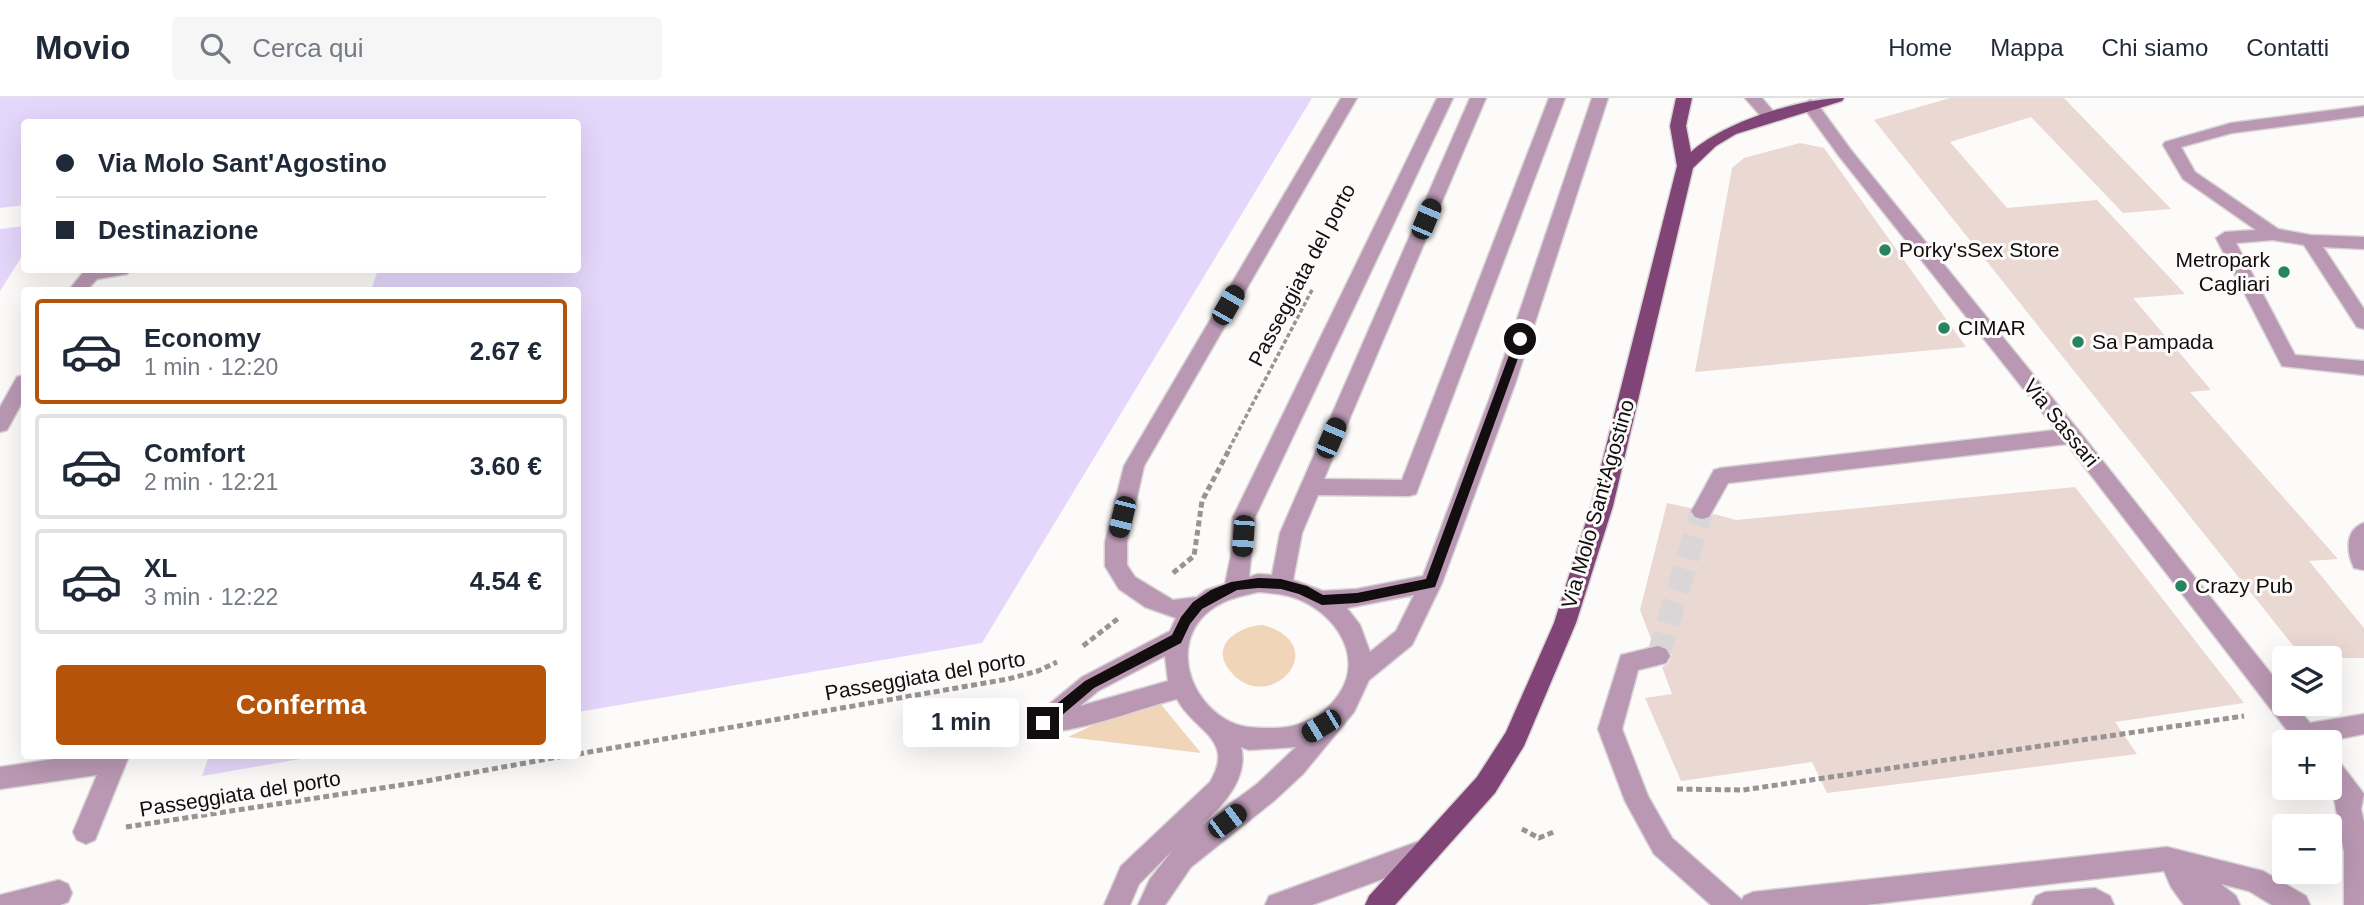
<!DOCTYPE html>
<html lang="it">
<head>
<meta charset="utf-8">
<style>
	:root { --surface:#fff; --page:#f6f6f7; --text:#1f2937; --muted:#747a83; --line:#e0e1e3; --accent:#b45309 }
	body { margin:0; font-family:Arial,sans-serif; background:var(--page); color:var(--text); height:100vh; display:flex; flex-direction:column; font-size:26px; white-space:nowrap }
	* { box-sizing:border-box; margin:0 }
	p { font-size:23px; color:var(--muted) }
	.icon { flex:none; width:38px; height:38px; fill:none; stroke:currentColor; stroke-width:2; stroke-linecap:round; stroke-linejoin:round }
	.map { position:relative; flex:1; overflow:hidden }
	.drawer { position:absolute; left:21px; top:189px; width:560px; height:472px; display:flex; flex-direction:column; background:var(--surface); border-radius:7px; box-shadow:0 7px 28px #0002 }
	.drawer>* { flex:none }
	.top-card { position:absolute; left:21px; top:21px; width:560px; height:154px; border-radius:7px; box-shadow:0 7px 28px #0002; display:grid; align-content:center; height:154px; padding:0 35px; background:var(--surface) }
	.tools { position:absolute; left:2272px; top:548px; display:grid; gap:14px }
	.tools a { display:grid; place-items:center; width:70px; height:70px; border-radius:7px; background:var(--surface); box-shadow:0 7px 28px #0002; font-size:35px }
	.end { position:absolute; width:32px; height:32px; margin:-16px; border:9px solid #120d0e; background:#fff; box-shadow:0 0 0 4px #fff }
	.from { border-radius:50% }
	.bubble { position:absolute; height:49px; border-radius:7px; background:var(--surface); box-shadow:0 7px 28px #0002; font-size:23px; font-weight:700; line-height:49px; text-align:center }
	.car { position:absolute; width:21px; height:42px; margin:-21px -10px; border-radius:9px; box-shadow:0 0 5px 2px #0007; background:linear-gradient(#222 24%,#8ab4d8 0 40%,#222 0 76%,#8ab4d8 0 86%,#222 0) }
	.top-card b { display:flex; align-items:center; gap:24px; height:66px; font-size:26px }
	.top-card b+b { border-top:2px solid var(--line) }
	.top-card i { width:18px; height:18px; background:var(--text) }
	ul { padding:12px 0 0; list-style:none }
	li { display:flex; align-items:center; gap:21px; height:105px; margin:0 14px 10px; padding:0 21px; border:4px solid var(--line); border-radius:7px }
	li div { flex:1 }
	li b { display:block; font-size:26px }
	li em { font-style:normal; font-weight:700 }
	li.active { border-color:var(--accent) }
	li>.icon { width:63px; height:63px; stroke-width:1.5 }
	.primary-button { display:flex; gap:14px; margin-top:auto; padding:14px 35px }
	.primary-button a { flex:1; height:80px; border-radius:7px; background:var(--accent); color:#fff; font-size:28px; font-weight:700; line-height:80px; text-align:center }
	header { display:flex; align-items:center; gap:42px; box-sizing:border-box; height:98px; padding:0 35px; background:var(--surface); border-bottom:2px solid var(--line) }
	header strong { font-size:33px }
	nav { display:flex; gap:38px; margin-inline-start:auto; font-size:24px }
	.search { width:490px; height:63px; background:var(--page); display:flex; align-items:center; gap:18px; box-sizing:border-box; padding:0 24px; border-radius:7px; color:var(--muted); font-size:26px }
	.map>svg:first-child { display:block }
	.green { fill:#f1d5b8 }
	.water { fill:#e5d7fb }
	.building { fill:#ead8d3 }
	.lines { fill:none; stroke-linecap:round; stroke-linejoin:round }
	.minor-tunnel { stroke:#dad6d7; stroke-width:23; stroke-dasharray:23 11; stroke-linecap:butt }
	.minor-casing { stroke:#d7d4d4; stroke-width:3 }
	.major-casing { stroke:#d7d4d4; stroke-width:3 }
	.path-far1 { stroke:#989494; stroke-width:3.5; stroke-dasharray:4.5 2.5; stroke-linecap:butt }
	.path { stroke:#989494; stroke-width:5; stroke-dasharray:6 3.5; stroke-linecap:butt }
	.minor { fill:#ba98b3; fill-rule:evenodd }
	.major { fill:#804576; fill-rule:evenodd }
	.route { fill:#120d0e }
	.poi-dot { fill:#27855d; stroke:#fdfafa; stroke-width:2.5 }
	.labels { text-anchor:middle; stroke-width:6; stroke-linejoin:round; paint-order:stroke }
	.poi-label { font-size:21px; fill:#120d0e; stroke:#fdfafa; text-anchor:start }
	.street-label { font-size:21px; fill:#120d0e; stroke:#fdfafa }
</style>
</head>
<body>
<header>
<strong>Movio</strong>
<div class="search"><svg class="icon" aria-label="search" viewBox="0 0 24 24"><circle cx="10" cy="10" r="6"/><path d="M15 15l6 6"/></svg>Cerca qui</div>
<nav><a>Home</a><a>Mappa</a><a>Chi siamo</a><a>Contatti</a></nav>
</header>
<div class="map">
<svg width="2364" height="807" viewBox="0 0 2364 807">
	<rect width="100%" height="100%" fill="#fdfafa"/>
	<!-- green -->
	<path class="green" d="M1263,527C1336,548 1268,619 1231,574C1208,548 1238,528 1263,527Z
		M1154,598L1201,655L1068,639Z"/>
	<!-- water -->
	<path class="water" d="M0,0H1312L982,545L578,614V192H371L378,172H578V24H24V107L0,110Z
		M24,128V155L0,193V131Z
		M209,658H318L202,678Z"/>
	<!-- building -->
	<path class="building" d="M1950,0H2064L2171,111L2123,115L2031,19L1950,44L2007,110L2097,102L2185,196L2133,200L2211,292L2190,294L2338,461L2309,463L2364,530V560H2303L1874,22Z
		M1800,45L1824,50L1966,249L1695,274L1732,70L1744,60Z
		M2075,389L2244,605L2115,624L2137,656L1827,695L1812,664L1681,683L1645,600L1672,596L1662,569L1668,566L1672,557L1667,549L1653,546L1640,512L1667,405L1690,410L1693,420L1703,424L1710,422L1714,416L1736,422Z"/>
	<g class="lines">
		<!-- minor-tunnel -->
		<path class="minor-tunnel" d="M1658,558L1702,413"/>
		<defs>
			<path id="minor" d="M1341,0H1357L1144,368L1127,444V467L1135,479L1173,502L1197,499L1206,492L1225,486L1231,457L1233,419L1437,0H1453L1255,419L1249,479L1258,476L1272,477L1280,435L1470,0H1486L1324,381L1402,382L1549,0H1565L1416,396L1409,398L1318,397L1302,435L1293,482L1323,493L1357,491L1423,478L1495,286L1592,0H1608L1515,286L1442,485L1412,547L1369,582L1354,614L1303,676L1275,702L1191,769L1165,807H1138L1150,781L1172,753L1139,786L1130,807H1104L1121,768L1210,684C1236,640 1194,634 1177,601C1146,608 1060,642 1035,632L1031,625L1035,618L1082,579L1170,533L1176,520L1145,509L1119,491L1105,468V444L1124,368ZM1258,494C1272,495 1287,496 1300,502C1336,517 1364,559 1339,596C1324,618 1302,629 1276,630C1258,630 1241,631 1225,621C1181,594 1171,530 1222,505C1233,499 1247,497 1258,494ZM1414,497L1396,533L1370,554L1360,527L1347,510ZM1165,558L1168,583L1080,608L1098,593ZM1241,649L1249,652L1296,649L1257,686L1202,727C1223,707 1249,680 1241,649Z
				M1745,0H1762L1779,20L1771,25L1765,23Z
				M1810,2L1816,4L1851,52L2079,333L2284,592V606H2294L2310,625L2364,616V636L2324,644H2296L2067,346L1728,385L1709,419L1702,421L1695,419L1691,413L1695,407L1714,372L1721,370L2056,332L1839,58L1802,7Z
				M2364,8V18L2232,35L2181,49L2195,74L2278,131L2310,137L2364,139V151L2323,149L2364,211V231L2357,229L2304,147L2273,142L2236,145L2295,257L2364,263V277L2282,268L2216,140L2225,134L2256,132L2183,81L2163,47L2165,44L2231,25Z
				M85,172H130L127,176L97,181L87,192H69Z
				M24,277V301L7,332L0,334V309L17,279Z
				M2364,425V472L2354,470C2346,454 2345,431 2364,425Z
				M1658,548L1666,551L1670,558L1666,565L1638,572L1622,631L1648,698L1672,740L1742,802L1744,798L1753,794L2167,749L2263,773L2306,798L2310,807H2272L2249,793L2221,786L2236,798L2240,807H2184L2171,789L2164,773L1866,807H1711L1654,756L1625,703L1598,631L1621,557Z
				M74,658H129L95,742L86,746L77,742L73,734L97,677L0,691V669Z
				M2329,659L2338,662L2364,696L2361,711L2364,724V807H2344V754L2333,695L2329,689Z
				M1428,740L1437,743L1441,752L1437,761L1312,807H1265L1269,798Z
				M59,782L68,786L72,795L68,804L60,807H0V797Z
				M2095,790L2110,798L2114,807H2032L2036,798L2045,794Z"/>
			<path id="major" d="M1676,0H1692L1686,28L1691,54C1724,24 1800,0 1844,0L1842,3L1736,36L1716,48L1693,70L1613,408L1576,525L1524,648L1495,695L1395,807H1365L1369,798L1477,679L1506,634L1554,525L1591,408L1677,68L1670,28Z"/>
		</defs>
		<!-- minor casing -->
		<use href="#minor" class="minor-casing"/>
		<!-- major casing -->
		<use href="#major" class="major-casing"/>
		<!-- path-far1 -->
		<path class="path-far1" d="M1229,351L1313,190"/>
		<!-- path -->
		<path class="path" d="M1173,475L1194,458L1202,403L1230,350
			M1083,548L1120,519
			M578,656L1008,581L1038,573L1057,564
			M1677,691L1743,692L2244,618
			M126,729L421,684L564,658
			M1522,731L1539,740L1556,733"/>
		<!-- minor -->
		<use href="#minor" class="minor"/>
		<!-- major -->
		<use href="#major" class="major"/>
	</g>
	<!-- route -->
	<path class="route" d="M1520,237L1525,241L1435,489L1357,505L1322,507L1299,496L1281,491L1258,490L1237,492L1202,511L1190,526L1181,545L1094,590L1048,629H1038V621L1085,583L1172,537L1181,519L1193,504L1211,492L1231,484L1258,480L1281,481L1307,488L1323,497L1357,495L1426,481L1515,241Z"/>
	<!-- markers -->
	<g class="poi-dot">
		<circle cx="1885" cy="152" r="7"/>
		<circle cx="2284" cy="174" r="7"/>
		<circle cx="1944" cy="230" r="7"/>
		<circle cx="2078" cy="244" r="7"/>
		<circle cx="2181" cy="488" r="7"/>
	</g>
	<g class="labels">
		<!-- poi labels -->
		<g class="poi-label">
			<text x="1899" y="159">Porky'sSex Store</text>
			<text x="2270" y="169" text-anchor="end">Metropark<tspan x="2270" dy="24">Cagliari</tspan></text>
			<text x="1958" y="237">CIMAR</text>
			<text x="2092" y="251">Sa Pampada</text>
			<text x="2195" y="495">Crazy Pub</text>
		</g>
		<!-- street labels -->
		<g class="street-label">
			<text transform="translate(1302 177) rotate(-62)" y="7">Passeggiata del porto</text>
			<text transform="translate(2061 325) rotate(51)" y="7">Via Sassari</text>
			<text transform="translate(1598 406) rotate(-74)" y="7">Via Molo Sant'Agostino</text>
			<text transform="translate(925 578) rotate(-10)" y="7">Passeggiata del porto</text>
			<text transform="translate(240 696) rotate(-9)" y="7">Passeggiata del porto</text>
		</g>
	</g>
</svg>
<div class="tools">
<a><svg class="icon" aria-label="layers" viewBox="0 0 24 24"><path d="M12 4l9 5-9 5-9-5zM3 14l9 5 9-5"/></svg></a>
<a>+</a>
<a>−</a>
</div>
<i class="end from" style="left:1520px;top:241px"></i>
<i class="end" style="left:1043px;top:625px"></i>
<div class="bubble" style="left:903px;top:600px;width:116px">1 min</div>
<i class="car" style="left:1426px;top:121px;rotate:23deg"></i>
<i class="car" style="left:1228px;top:207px;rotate:30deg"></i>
<i class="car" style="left:1331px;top:340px;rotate:23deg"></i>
<i class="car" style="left:1122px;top:419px;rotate:194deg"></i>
<i class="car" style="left:1243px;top:438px;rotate:184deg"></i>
<i class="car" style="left:1321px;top:628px;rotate:239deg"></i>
<i class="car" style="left:1227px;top:723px;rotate:53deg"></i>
<div class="top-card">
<b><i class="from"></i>Via Molo Sant'Agostino</b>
<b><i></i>Destinazione</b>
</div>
<section class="drawer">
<ul>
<li class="active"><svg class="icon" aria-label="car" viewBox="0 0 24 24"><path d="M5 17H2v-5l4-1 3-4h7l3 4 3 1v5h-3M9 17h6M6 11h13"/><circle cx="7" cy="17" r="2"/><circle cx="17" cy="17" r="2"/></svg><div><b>Economy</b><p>1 min · 12:20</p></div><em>2.67 €</em></li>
<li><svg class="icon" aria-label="car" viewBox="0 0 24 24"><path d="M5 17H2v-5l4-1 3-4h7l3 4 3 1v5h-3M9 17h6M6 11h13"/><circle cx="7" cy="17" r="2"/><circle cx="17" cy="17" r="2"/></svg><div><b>Comfort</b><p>2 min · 12:21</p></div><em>3.60 €</em></li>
<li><svg class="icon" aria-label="car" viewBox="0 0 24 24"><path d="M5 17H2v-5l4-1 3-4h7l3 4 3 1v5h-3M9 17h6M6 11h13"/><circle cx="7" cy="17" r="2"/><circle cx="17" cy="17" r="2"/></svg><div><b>XL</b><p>3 min · 12:22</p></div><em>4.54 €</em></li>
</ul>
<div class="primary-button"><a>Conferma</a></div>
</section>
</div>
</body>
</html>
